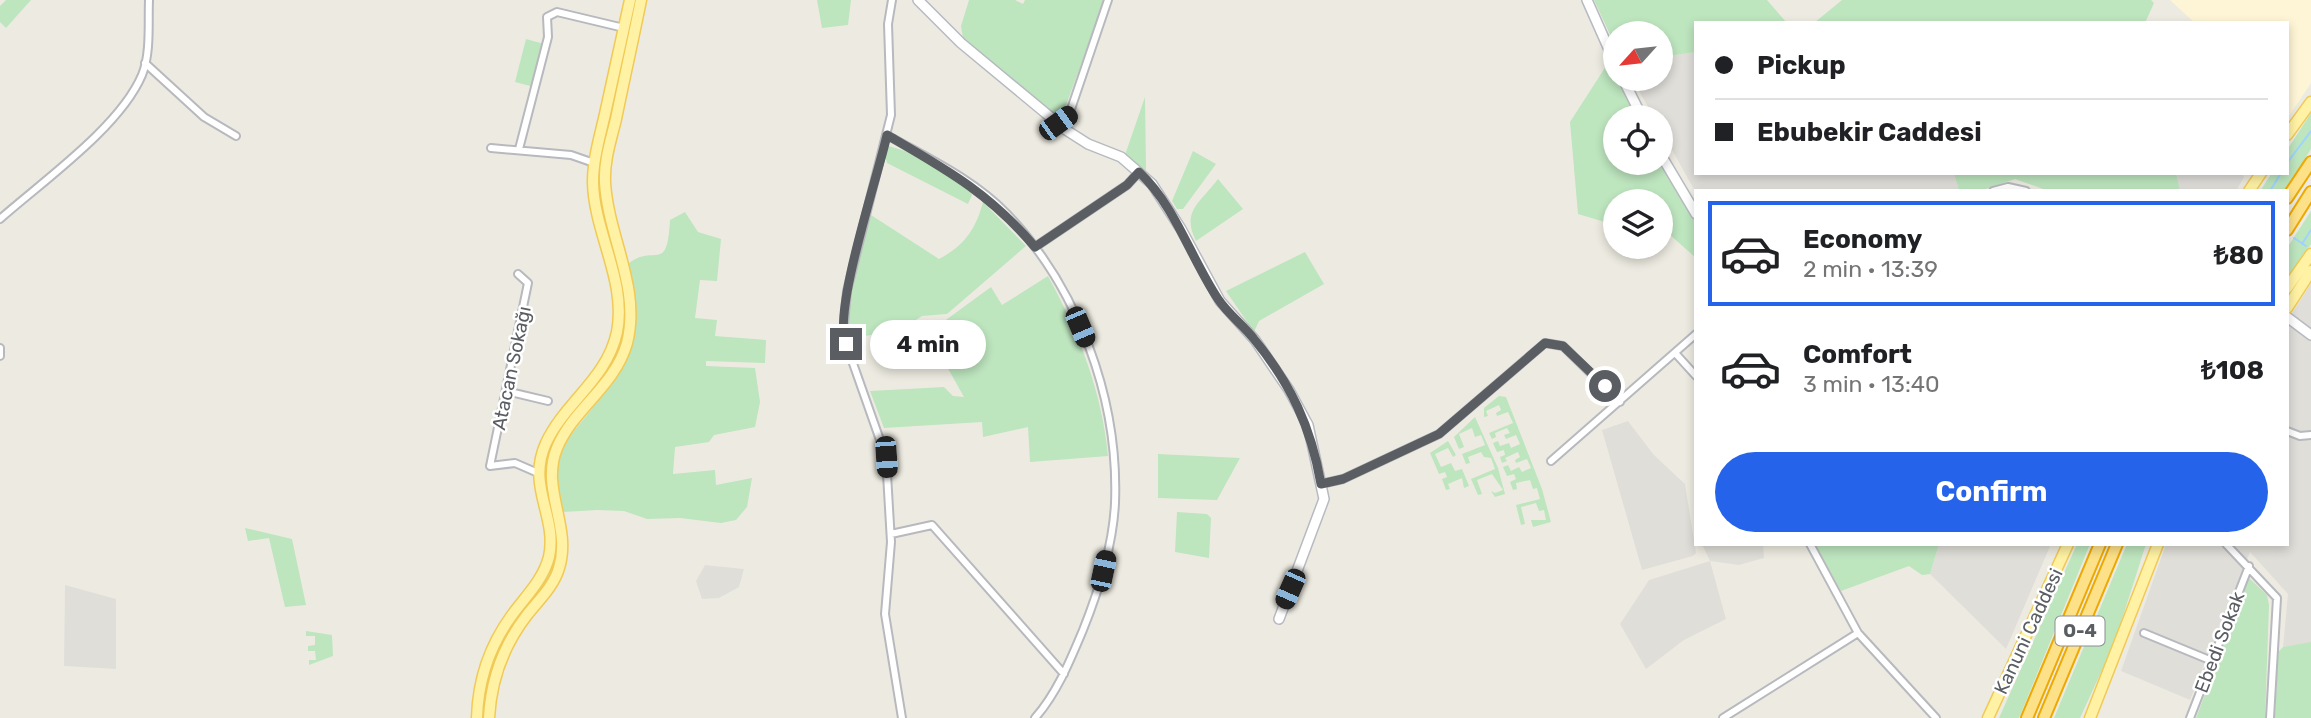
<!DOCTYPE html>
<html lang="en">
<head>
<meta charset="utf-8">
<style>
	:root { --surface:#fff; --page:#f2f2f2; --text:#202124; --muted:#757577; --line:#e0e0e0; --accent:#2563eb }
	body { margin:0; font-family:Rubik,sans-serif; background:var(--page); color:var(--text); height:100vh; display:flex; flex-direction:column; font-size:26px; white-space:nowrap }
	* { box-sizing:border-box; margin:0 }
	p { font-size:23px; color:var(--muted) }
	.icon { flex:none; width:38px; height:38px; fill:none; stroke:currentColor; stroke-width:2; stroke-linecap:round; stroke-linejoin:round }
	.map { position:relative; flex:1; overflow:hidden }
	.side { position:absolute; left:1694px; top:189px; width:595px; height:357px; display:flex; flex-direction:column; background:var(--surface); border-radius:0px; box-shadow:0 4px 10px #0003 }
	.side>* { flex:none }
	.hud { position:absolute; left:1694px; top:21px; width:595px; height:154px; border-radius:0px; box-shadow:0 4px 10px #0003; display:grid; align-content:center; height:154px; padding:0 21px; background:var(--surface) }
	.needle { width:46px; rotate:243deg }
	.buttons { position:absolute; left:1603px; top:21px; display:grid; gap:14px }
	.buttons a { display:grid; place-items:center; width:70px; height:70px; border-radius:50%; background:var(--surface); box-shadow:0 4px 10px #0003; font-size:35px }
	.end { position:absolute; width:32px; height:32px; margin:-16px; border:9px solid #5a5d62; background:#fff; box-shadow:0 0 0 4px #fff }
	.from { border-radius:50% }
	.bubble { position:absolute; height:49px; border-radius:24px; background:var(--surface); box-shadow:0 4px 10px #0003; font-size:23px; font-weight:700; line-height:49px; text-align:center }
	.car { position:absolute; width:21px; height:42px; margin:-21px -10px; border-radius:9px; box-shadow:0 0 5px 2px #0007; background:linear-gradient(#222 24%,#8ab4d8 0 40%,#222 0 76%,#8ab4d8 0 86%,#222 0) }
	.hud b { display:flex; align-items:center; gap:24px; height:66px; font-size:26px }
	.hud b+b { border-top:2px solid var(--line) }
	.hud i { width:18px; height:18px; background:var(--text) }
	ul { padding:12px 0 0; list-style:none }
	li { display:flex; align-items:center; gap:21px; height:105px; margin:0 14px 10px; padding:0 7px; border:4px solid transparent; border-radius:0px }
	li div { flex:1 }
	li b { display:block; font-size:26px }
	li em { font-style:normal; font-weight:700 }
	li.current { border-color:var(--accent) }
	li>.icon { width:63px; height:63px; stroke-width:1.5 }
	.action { display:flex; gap:14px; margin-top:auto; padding:14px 21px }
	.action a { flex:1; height:80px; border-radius:42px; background:var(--accent); color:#fff; font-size:28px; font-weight:700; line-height:80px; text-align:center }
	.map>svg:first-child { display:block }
	.commercial { fill:#fef5d6 }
	.industrial { fill:#e0ded9 }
	.green { fill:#bde5be }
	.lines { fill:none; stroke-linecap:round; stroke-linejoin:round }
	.stream { stroke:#9fd3ff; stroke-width:2 }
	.street-casing { stroke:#b7b9be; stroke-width:10 }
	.secondary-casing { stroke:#b7bac0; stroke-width:12 }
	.primary-casing { stroke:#f1c956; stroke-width:13 }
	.highway-casing { stroke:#eea800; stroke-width:14 }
	.street { stroke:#fff; stroke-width:6 }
	.secondary { stroke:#fff; stroke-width:9 }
	.primary { stroke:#fff2a4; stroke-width:10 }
	.highway { stroke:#fde188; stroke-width:10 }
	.route { stroke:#5a5d62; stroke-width:9 }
	.labels { text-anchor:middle; stroke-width:5; stroke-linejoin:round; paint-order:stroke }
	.shield { fill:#fff; stroke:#8c8e91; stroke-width:2 }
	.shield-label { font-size:18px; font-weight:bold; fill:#5a5d62 }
	.street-label { font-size:19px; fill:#5a5d62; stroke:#fff }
</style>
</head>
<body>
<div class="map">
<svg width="2311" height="718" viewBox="0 0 2311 718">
	<rect width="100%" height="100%" fill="#edebe1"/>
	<!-- commercial -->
	<path class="commercial" d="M2170,0H2311V83L2287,119V23H2195Z"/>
	<!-- industrial -->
	<path class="industrial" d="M1696,52V173H1954L1959,191L1696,193L1661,130V117H1654L1632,79H1661V57Z
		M2176,173H2241L2244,177L2236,191H2180Z
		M2311,284V643L2283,647L2288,594L2250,552L2190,700L2121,671L2166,544H2287V321Z
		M1628,421L1654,455L1685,484L1696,553L1693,556L1642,570L1602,430Z
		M1702,544H1763L1764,558L1739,565L1710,561L1726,619L1684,640L1646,669L1620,624L1649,580L1710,561Z
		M1939,544H2051L2006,649L1930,574Z
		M705,565L744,569L739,587L719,598L702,599L696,581Z
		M65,585L116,599V669L64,666Z"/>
	<!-- green -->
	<path class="green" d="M6,0H31L6,28L0,22V6Z
		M817,0H851L848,25L822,28Z
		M969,0H1015L1023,4L1025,0H1105L1063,113L1056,115L1052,113L963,38L961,26Z
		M1594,0H1767L1787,23H1696V52L1661,57V33H1615V45Z
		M1842,0H2151L2154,3L2145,23H1814Z
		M526,39L544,44L534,87L515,82Z
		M1608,63L1636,117H1615V163H1660L1696,221V258L1669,234L1666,240L1661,238V201H1615V225L1578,214L1570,122Z
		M1145,97L1146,171L1125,155Z
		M2311,113V149L2284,191H2260L2272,173H2287V150Z
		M606,124H609C604,150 598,176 603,203C611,246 631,288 624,333C616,380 575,404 554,443C532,485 568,524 554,567C547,587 530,603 518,619C496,648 486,682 484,718H480L484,685L498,646L541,584L551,517L542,470L547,450L556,435L599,381L612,359L620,330L598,190L599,157Z
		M887,146C907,149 966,176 972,195L968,204L887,163L885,155Z
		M1193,151L1216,164L1183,209H1177L1172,201Z
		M1954,173H2176L2180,191H2049L2015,179L1980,191H1959Z
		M1218,179L1243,209L1196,241C1181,211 1200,203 1218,179Z
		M983,202L1026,246L947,314L922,316L901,330L853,338L847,330L850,293L871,215L939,259C964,246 976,229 983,202Z
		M2311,211V244L2287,279V248Z
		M685,212L698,232L721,239L717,281L700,280L695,318L717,320L715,336L766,340L765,363L706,361V366L755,368L760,402L755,427L714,435L709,442L675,447L673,474L715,470L716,485L752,478L747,507L736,520L721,523L680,518L647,519L624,511L597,510L563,512C550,496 554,464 562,446C613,381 648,355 628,264C655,242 667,276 670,220Z
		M1305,252L1324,284L1259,321L1254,332L1226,291Z
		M1048,276C1079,333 1102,392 1108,456L1030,462L1028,427L983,437L982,422L884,428L870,391L944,387L953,396L964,397L928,333L991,287L1002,305Z
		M1499,396L1506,397L1542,489L1551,522L1533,527L1531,520H1546L1544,510L1539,511L1536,503L1521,507L1525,524L1521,525L1516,505L1540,499L1537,488L1533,489L1530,480L1516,483L1517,489L1513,490L1510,482L1516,479L1514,474L1507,476L1503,467L1508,465L1511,471L1519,467L1522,472L1531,468L1527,459L1516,463L1515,460L1520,457L1518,452L1505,458L1507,461L1502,463L1500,457L1505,455L1504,450L1497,452L1493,443L1498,441L1500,446L1509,443L1511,448L1520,444L1516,435L1506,439L1504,435L1510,433L1507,428L1495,433L1496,437L1492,439L1489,433L1513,423L1508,412L1497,416L1496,413L1501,410L1499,405L1486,411L1488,416L1484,417V408Z
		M1475,417L1498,468L1505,494L1495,497L1491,491L1495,493L1503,490L1492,474L1477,480L1482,494L1478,495L1471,479L1495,469L1491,458L1484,457L1481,452L1468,457L1470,463L1466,464L1462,454L1485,445L1481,435L1475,437L1472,428L1459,434L1464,447L1459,449L1454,437Z
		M1448,441L1456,455L1453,457L1448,448L1435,454L1441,467L1451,463L1455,471L1462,469L1469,486L1464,488L1462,478L1448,484L1450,489L1446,490L1442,479L1447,477L1445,472L1439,474L1430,453Z
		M1158,454L1240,458L1217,500L1158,498Z
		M1177,512L1207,514L1211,518L1209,558L1175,552Z
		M245,528L292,539L306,605L285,607L269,538L248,541Z
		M1815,544H1939L1930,574L1922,575L1909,566L1841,591Z
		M2077,544H2090L2019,718H1999Z
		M2127,544H2146L2114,644L2080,718H2054Z
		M2249,578L2267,595L2269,605L2265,718H2196Z
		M306,631L332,635L333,656L309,665V660H316L315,651H308V646L315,645V636H306Z
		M2311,642V718H2275L2278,652L2283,647Z"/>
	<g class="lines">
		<!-- stream -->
		<path class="stream" d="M2287,163L2311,131
			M2270,191L2281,173
			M2294,238L2306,246
			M2302,244L2311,230"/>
		<defs>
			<path id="street" d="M892,0L888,24L891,115L847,291L843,335L886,457L891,542L885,614L902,718
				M145,63L204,117L236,136
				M1058,123L1069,115L1108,0
				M887,135C927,158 973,179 1006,213C1078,287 1119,399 1115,503C1113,546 1099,590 1083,630C1070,661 1057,693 1035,718
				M491,148L571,155L594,163
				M519,149L548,37L547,17L557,12L624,28
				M1993,191L2008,187L2026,191
				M0,219C43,181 120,127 142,75C151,53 148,23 149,0
				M1035,247L1127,185L1139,172
				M518,274L528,283L490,466L515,463L538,473
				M0,348V356
				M1676,354L1696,376
				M506,391L548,401
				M2287,431L2300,436L2311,435
				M1551,461L1696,334
				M1321,484L1343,479L1439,434L1545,343L1563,346L1620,402
				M891,534L932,525L1064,674
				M1810,544L1858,633L1936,718
				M2226,544L2277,598L2270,718
				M2144,633L2212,661
				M1723,718L1858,633
				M2190,718L2249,566"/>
			<path id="secondary" d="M918,0L961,43L1066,130L1088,144L1121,157L1152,184L1181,229L1220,301L1255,340L1289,390L1308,425L1324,499L1279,619
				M1587,0L1615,63
				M1623,79L1642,117
				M1661,155L1696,214
				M2287,317L2311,335"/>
			<path id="primary" d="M2287,135L2311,102
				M2249,191L2261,173
				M2287,288L2311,254
				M2287,308L2311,271
				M477,718C478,680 490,645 512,615C526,596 543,580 549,557C558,516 526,487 546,443C565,402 607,379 617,332C627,281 594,233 593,182C593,159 600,136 605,114C613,76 622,38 630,0
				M489,718C491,680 503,646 527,615C538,601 554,586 559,568C572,526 540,489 557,448C573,409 615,386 627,343C641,287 608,237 605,182C604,160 611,140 616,119C624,80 633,40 641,0
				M1988,718L2068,544
				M2090,718L2158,544"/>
			<path id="highway" d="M2287,198L2311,162
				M2287,230L2311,192
				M2027,718L2100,544
				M2044,718L2117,544"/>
		</defs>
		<!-- street casing -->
		<use href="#street" class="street-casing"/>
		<!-- secondary casing -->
		<use href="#secondary" class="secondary-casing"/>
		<!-- primary casing -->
		<use href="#primary" class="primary-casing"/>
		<!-- highway casing -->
		<use href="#highway" class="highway-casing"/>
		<!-- street -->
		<use href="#street" class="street"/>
		<!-- secondary -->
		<use href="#secondary" class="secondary"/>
		<!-- primary -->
		<use href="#primary" class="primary"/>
		<!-- highway -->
		<use href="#highway" class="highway"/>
	</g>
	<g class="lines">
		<!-- route -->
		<path class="route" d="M846,344C832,312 878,176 887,135C947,170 989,193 1035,247L1127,185L1139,172C1176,207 1190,257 1218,299C1228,314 1243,325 1254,339C1291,384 1311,427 1321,484L1343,479L1439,434L1545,343L1563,346L1605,386"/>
	</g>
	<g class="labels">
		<!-- shield labels -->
		<rect class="shield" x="2055.5" y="616.5" width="49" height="29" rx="5"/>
		<g class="shield-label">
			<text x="2080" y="637">O-4</text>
		</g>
		<!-- street labels -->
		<g class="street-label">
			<text transform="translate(511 368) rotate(-78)" y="7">Atacan Sokağı</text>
			<text transform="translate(2028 631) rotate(-65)" y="7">Kanuni Caddesi</text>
			<text transform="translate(2219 642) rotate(-69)" y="7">Ebedi Sokak</text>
		</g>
	</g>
</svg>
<div class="buttons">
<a><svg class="needle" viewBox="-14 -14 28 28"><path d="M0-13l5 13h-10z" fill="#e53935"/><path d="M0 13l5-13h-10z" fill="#757577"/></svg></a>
<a><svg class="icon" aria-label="locate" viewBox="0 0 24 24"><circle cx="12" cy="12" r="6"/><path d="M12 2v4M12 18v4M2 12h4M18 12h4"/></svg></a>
<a><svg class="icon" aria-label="layers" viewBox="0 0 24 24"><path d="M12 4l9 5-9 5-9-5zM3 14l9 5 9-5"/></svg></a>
</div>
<i class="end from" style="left:1605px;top:386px"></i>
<i class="end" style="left:846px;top:344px"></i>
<div class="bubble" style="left:870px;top:320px;width:116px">4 min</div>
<i class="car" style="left:1058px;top:123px;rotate:54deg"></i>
<i class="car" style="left:1080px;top:327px;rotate:157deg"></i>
<i class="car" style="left:886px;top:457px;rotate:176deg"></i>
<i class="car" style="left:1103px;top:571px;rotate:12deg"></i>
<i class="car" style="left:1290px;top:589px;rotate:204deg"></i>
<div class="hud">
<b><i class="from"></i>Pickup</b>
<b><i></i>Ebubekir Caddesi</b>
</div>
<section class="side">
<ul>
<li class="current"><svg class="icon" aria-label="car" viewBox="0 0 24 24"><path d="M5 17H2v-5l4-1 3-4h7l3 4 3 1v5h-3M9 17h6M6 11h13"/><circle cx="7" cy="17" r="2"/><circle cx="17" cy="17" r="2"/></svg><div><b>Economy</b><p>2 min · 13:39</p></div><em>₺80</em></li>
<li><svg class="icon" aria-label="car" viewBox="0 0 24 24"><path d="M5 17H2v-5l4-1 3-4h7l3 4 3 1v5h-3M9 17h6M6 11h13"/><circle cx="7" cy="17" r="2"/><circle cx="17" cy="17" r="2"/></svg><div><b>Comfort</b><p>3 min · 13:40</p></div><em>₺108</em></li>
</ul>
<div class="action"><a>Confirm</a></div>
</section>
</div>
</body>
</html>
